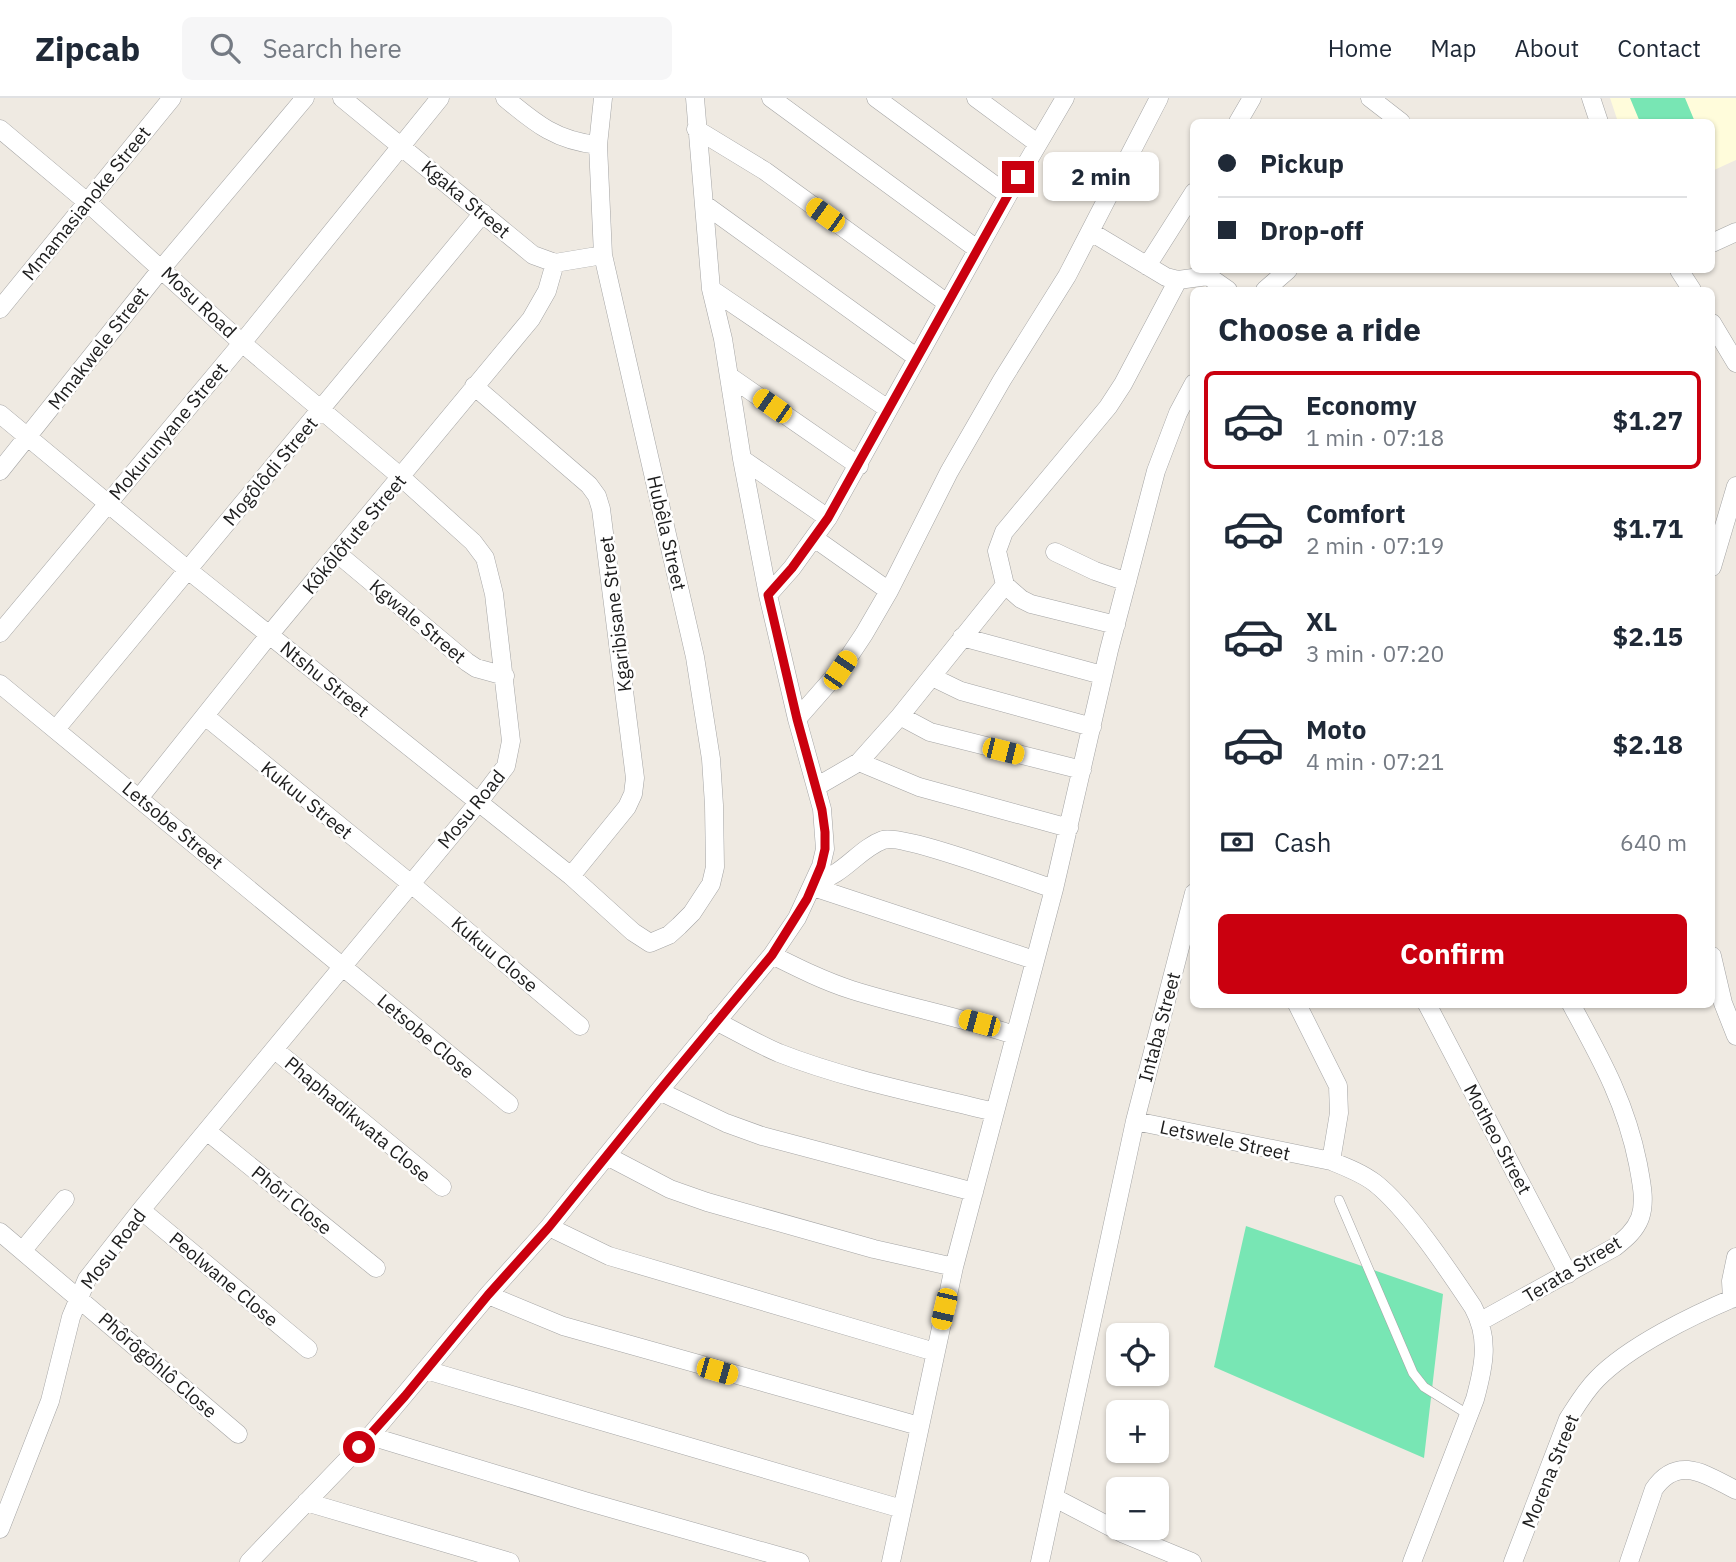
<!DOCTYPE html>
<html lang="en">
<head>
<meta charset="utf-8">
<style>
	:root { --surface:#fff; --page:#f6f6f7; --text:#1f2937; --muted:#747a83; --line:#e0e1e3; --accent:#ca000f }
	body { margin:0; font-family:"IBM Plex Sans",sans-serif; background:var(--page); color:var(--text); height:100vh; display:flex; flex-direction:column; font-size:26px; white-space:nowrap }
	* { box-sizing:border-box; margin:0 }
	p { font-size:23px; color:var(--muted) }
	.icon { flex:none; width:38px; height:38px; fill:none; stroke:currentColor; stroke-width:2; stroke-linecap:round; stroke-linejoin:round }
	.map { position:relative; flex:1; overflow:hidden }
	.panel { position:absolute; left:1190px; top:189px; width:525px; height:721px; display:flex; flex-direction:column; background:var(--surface); border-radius:10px; box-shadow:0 2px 5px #0004 }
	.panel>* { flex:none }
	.banner { position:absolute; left:1190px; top:21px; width:525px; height:154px; border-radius:10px; box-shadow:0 2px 5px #0004; display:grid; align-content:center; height:154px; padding:0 28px; background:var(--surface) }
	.fabs { position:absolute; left:1106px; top:1225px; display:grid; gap:14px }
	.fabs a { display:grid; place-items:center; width:63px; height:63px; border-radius:10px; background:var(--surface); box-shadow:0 2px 5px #0004; font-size:35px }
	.end { position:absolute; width:32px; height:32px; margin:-16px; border:9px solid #ca000f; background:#fff; box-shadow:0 0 0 4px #fff }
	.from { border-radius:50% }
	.bubble { position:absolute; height:49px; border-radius:10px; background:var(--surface); box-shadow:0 2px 5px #0004; font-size:23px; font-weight:700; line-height:49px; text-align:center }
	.car { position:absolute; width:21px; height:42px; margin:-21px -10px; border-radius:9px; box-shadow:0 0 5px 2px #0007; background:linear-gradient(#f5c518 24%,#345 0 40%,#f5c518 0 76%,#345 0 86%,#f5c518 0) }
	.banner b { display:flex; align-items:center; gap:24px; height:66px; font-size:26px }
	.banner b+b { border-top:2px solid var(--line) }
	.banner i { width:18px; height:18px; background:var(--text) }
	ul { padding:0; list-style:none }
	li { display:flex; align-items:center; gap:21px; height:98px; margin:0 14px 10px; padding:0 14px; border:4px solid transparent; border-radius:10px }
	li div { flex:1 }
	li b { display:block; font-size:26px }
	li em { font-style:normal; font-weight:700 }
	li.active { border-color:var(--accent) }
	li>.icon { width:63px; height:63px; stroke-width:1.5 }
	h2 { padding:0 28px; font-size:32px; line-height:84px }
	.pay { display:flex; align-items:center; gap:18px; height:77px; padding:0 28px; font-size:26px }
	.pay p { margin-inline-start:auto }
	.cta { display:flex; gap:14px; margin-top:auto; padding:14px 28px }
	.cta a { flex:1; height:80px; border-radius:10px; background:var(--accent); color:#fff; font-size:28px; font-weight:700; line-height:80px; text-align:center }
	header { display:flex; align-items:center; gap:42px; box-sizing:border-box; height:98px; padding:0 35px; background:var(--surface); border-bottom:2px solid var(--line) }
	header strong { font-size:33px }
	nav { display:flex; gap:38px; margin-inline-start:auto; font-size:24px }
	.search { width:490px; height:63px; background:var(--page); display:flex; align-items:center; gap:18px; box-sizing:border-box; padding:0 24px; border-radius:10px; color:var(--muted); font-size:26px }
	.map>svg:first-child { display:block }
	.education { fill:#fffcdb }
	.pitch { fill:#78e6b4 }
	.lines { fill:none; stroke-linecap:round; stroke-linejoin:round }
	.lane-casing { stroke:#a4a4a4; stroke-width:10 }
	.street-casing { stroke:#a4a4a4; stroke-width:19 }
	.lane { stroke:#fff; stroke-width:9 }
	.street { stroke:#fff; stroke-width:18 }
	.route { stroke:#ca000f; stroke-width:9 }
	.labels { text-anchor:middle; stroke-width:5; stroke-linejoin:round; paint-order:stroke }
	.street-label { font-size:19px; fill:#1d1d1d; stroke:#fff }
</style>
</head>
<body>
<header>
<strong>Zipcab</strong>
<div class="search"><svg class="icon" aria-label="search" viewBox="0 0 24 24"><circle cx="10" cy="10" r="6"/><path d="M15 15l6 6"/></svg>Search here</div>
<nav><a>Home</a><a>Map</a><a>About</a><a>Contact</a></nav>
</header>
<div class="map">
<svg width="1736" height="1464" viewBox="0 0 1736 1464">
	<rect width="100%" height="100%" fill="#efeae2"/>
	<!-- education -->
	<path class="education" d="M1610,0H1736V62L1712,73V24H1618Z"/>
	<!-- pitch -->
	<path class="pitch" d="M1630,0H1685L1695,24H1640Z
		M1246,1128L1443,1196L1424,1360L1214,1269Z"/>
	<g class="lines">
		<defs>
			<path id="lane" d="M1339,1102L1413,1275L1424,1289L1469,1317"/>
			<path id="street" d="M342,0L533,157L555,165L603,157
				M505,0C536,26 557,43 598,47
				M771,0L977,151
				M876,0L1008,97
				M976,0L1037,45
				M1370,0L1401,24
				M1591,0L1599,24
				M1238,24L1252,0
				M0,31L87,104L242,245L401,379L473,444L485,460L494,496L511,643L506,668L478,705L141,1112L87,1181L71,1219L50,1303L0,1431
				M696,31L765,73L947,205
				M704,106L916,259
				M1091,134L1166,179L1178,182L1208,178L1228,192
				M1712,145L1736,134
				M1147,168L1194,94
				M1679,172L1692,192
				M711,191L888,311
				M1265,192L1288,172
				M0,211L172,0
				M1712,225L1736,265
				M729,278L859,368
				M474,288L589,387L597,398L601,411L635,680L633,696L627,709L571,778
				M0,316L188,472L571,778L633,834L650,845L669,837L679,828L692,815L711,786L715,769L714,707L711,661L695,559L603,157L598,47L603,0
				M742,361L828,420
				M0,373L162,170L305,0
				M814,440L889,493
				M1055,454L1095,473L1127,484
				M338,456L467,564L476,570L505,578
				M1712,469L1736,388
				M1005,487L1021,501L1031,506L1116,527
				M768,497L792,470L828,420L1008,97L1065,0
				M0,535L242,245L440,0
				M962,539L1102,577
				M932,579L961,593L1092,629
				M0,586L509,1006
				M205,618L410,785L580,928
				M900,618L930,634L1082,672
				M797,621L840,572L864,536L889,493L949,374L1002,282L1067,178L1159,0
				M56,631L483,115
				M859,664L900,618L1005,487L997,453L1004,434L1108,309L1123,286L1178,182
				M816,689L859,664L919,689L1069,730
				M140,699L270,536L531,221L547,193L555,165
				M814,784C844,778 858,751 883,742C901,735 1027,782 1054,791
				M813,789L1034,862
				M772,857C798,870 824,883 852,892C906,909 961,919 1014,937
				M1712,858L1723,905L1736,938
				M1297,906L1338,988L1339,1015L1331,1063
				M1427,906L1568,1176
				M716,923C737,934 758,946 779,955C848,982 922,996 994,1014
				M275,952L442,1089
				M659,993L726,1025L762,1038L974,1094
				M1135,1023L1331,1063C1346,1069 1362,1075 1375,1085C1408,1111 1449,1173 1473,1209C1490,1240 1484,1268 1475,1301L1412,1464
				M208,1034L376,1170
				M607,1058L670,1091L707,1104L874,1151L954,1169
				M141,1112L308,1251
				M549,1129L609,1158L935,1254
				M0,1134L238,1336
				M23,1152L65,1101
				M488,1197L563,1228L919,1328
				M1732,1201L1731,1183L1736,1159
				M1481,1223L1615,1149C1625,1141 1635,1133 1640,1120C1646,1103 1641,1083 1638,1066C1626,1005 1601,961 1571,906
				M426,1272L902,1411
				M370,1338L585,1403L800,1464
				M1055,1400L1124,1436L1192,1464
				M306,1404L510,1464
				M249,1464L370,1338L488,1197L549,1129L659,993L772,857L797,820L821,768L825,751L822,711L797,621L768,497L742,361L723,241L711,191L695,0
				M891,1464L954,1169L1054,791L1109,552L1156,373L1178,315L1194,285
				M1040,1464L1135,1023L1194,795
				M1513,1464L1568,1321C1577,1307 1585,1293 1597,1281C1629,1248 1693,1217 1736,1199
				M1629,1464L1654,1391C1678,1356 1706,1377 1736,1392"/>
		</defs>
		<!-- lane casing -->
		<use href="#lane" class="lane-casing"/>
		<!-- street casing -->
		<use href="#street" class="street-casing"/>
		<!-- lane -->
		<use href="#lane" class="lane"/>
		<!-- street -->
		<use href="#street" class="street"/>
	</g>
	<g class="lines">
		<!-- route -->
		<path class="route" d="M359,1349L405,1298L488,1197L549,1129L659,993L772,857L807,801L821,768L825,751V734L822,712L797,621L768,497L792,470L828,420L1018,79"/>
	</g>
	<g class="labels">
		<!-- street labels -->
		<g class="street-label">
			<text transform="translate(466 101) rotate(40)" y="7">Kgaka Street</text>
			<text transform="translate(86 105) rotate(-51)" y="7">Mmamasianoke Street</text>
			<text transform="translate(199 204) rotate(43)" y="7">Mosu Road</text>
			<text transform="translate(98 250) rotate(-52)" y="7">Mmakwele Street</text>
			<text transform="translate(168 333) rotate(-50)" y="7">Mokurunyane Street</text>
			<text transform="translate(270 373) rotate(-50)" y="7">Mogôlôdi Street</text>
			<text transform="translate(667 435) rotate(77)" y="7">Hubêla Street</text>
			<text transform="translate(354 436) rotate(-50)" y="7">Kôkôlôfute Street</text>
			<text transform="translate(615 516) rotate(-97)" y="7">Kgaribisane Street</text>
			<text transform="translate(418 523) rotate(40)" y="7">Kgwale Street</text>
			<text transform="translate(325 581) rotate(39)" y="7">Ntshu Street</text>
			<text transform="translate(307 702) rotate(39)" y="7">Kukuu Street</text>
			<text transform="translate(471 711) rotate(-51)" y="7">Mosu Road</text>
			<text transform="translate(173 727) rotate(40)" y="7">Letsobe Street</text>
			<text transform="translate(495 856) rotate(40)" y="7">Kukuu Close</text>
			<text transform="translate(1159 929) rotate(-75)" y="7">Intaba Street</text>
			<text transform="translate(426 938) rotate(40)" y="7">Letsobe Close</text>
			<text transform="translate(358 1021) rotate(40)" y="7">Phaphadikwata Close</text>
			<text transform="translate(1498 1041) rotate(62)" y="7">Motheo Street</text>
			<text transform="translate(1225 1042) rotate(12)" y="7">Letswele Street</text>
			<text transform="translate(292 1102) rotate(39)" y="7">Phôri Close</text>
			<text transform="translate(113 1151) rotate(-53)" y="7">Mosu Road</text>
			<text transform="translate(1572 1171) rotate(-31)" y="7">Terata Street</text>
			<text transform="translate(224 1181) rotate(40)" y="7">Peolwane Close</text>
			<text transform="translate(158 1267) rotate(41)" y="7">Phôrôgôhlô Close</text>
			<text transform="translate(1550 1373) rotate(-68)" y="7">Morena Street</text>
		</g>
	</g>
</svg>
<div class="fabs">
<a><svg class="icon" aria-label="locate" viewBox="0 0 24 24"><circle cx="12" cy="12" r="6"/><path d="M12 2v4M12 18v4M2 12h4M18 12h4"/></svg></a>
<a>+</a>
<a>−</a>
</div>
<i class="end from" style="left:359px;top:1349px"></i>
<i class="end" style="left:1018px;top:79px"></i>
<div class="bubble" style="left:1043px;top:54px;width:116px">2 min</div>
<i class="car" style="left:825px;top:117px;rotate:306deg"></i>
<i class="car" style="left:772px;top:308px;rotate:305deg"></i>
<i class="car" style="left:840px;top:572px;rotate:34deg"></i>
<i class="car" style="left:1003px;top:653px;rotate:104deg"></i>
<i class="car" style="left:979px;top:925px;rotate:285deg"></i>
<i class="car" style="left:944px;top:1211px;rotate:193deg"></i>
<i class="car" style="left:717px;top:1273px;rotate:106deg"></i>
<div class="banner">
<b><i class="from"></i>Pickup</b>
<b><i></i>Drop-off</b>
</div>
<section class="panel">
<h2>Choose a ride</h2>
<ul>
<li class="active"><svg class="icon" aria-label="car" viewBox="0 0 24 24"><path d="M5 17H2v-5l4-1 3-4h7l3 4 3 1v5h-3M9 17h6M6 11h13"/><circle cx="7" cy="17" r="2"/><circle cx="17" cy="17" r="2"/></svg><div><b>Economy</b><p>1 min · 07:18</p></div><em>$1.27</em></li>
<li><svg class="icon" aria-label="car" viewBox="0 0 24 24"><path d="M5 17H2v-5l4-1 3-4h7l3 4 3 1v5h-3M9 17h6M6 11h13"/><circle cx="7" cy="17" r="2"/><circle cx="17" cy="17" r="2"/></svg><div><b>Comfort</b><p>2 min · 07:19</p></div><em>$1.71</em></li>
<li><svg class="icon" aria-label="car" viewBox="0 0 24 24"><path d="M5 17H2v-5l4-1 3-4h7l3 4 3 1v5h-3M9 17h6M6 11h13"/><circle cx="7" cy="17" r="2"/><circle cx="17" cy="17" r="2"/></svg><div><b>XL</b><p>3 min · 07:20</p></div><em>$2.15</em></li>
<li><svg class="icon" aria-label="car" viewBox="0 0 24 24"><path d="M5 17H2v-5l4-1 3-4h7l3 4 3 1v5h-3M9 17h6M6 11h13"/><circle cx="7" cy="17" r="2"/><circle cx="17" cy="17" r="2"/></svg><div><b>Moto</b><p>4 min · 07:21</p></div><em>$2.18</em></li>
</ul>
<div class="pay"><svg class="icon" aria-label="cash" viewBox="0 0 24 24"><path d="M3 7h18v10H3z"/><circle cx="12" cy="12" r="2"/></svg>Cash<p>640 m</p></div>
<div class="cta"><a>Confirm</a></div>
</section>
</div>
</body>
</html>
